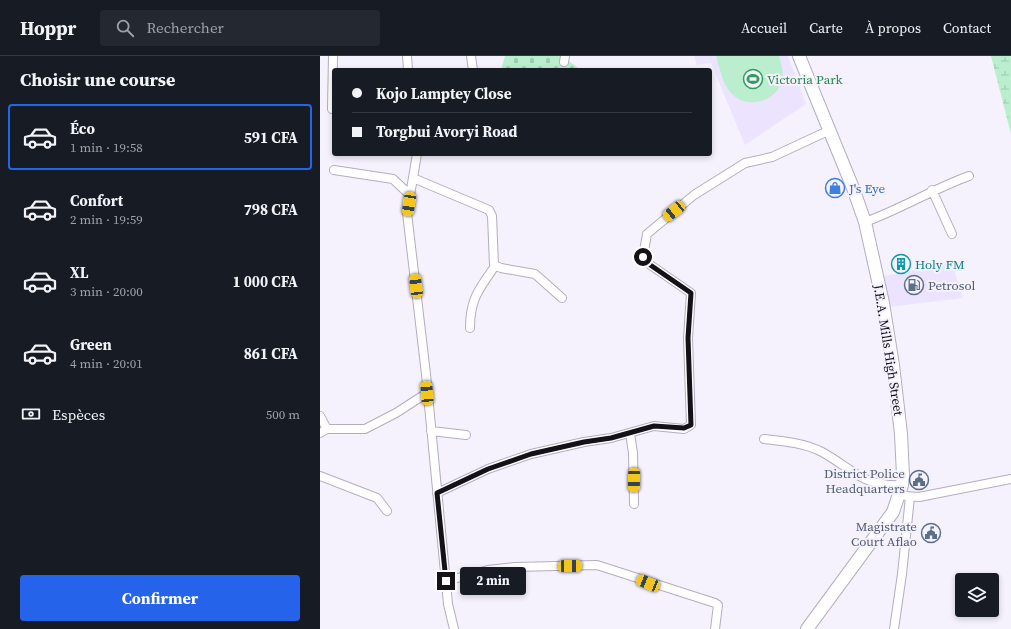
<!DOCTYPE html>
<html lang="fr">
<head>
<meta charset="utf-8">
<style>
	:root { --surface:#171b24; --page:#242831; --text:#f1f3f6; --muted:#9ea1a6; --line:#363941; --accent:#2563eb }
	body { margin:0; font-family:"Source Serif 4",serif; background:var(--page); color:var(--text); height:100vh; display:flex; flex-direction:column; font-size:15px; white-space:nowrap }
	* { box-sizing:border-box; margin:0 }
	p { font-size:13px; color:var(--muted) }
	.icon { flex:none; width:22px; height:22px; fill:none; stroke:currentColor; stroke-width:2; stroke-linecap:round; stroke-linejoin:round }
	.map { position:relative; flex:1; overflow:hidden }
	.drawer { display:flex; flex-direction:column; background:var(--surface); width:320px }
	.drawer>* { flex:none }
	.banner { position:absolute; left:12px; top:12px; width:380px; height:88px; border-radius:4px; box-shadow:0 2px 6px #0003; display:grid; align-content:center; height:88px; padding:0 20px; background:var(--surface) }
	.controls { position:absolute; left:635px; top:517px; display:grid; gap:8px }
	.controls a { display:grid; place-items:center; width:44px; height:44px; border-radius:4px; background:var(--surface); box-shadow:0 2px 6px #0003; font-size:20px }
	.end { position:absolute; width:18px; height:18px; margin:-9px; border:5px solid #141218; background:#fff; box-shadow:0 0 0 2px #fff }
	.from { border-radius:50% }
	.bubble { position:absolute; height:28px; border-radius:4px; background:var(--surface); box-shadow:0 2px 6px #0003; font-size:13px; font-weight:700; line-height:28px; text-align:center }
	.car { position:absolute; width:12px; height:24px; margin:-12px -6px; border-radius:5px; box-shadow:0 0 3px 1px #0007; background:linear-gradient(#f5c518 24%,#345 0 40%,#f5c518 0 76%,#345 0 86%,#f5c518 0) }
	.banner b { display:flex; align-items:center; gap:14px; height:38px; font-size:15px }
	.banner b+b { border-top:1px solid var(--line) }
	.banner i { width:10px; height:10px; background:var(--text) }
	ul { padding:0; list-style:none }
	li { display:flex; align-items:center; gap:12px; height:66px; margin:0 8px 6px; padding:0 12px; border:2px solid transparent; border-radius:4px }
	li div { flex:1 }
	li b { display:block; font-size:15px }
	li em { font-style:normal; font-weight:700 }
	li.current { border-color:var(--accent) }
	li>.icon { width:36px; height:36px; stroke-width:1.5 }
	h2 { padding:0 20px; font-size:18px; line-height:48px }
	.pay { display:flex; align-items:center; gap:10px; height:44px; padding:0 20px; font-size:15px }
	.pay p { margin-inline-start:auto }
	.cta { display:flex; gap:8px; margin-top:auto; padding:8px 20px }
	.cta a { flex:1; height:46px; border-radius:4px; background:var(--accent); color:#fff; font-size:16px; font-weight:700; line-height:46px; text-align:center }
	header { display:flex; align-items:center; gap:24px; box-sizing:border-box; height:56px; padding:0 20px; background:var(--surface); border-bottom:1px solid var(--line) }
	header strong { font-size:19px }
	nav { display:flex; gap:22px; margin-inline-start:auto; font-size:14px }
	.search { width:280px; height:36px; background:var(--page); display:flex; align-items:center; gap:10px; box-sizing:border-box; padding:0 14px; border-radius:4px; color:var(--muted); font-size:15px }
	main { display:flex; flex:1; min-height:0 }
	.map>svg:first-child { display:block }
	.built { fill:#ece4ff }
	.wetland { fill:url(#wetland-marsh) }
	.cemetery { fill:url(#cemetery-stones) }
	.pitch { fill:#baeecf }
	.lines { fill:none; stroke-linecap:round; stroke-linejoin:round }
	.minor-casing { stroke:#b3adbf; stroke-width:10 }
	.highway-casing { stroke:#b3adbf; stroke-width:14 }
	.minor { stroke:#fff; stroke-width:8 }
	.highway { stroke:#fff; stroke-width:12 }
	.route { stroke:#141218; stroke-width:5 }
	.labels { text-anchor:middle; stroke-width:4; stroke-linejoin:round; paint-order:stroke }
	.leisure-label { font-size:13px; fill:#27864d; stroke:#f5f2fd; text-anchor:start }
	.shop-label { font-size:13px; fill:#366cbe; stroke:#f5f2fd; text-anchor:start }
	.culture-label { font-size:13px; fill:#0d838f; stroke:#f5f2fd; text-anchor:start }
	.service-label { font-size:13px; fill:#4e5e75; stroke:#f5f2fd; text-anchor:end }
	.street-label { font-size:13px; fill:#141218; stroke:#f5f2fd }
</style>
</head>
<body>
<header>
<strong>Hoppr</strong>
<div class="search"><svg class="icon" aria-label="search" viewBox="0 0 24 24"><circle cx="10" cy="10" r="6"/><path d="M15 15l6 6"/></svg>Rechercher</div>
<nav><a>Accueil</a><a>Carte</a><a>À propos</a><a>Contact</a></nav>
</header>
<main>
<section class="drawer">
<h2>Choisir une course</h2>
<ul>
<li class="current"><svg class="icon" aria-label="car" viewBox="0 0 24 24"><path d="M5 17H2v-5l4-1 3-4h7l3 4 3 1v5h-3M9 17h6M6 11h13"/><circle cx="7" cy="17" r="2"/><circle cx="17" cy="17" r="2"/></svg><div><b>Éco</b><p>1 min · 19:58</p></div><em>591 CFA</em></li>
<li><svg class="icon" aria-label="car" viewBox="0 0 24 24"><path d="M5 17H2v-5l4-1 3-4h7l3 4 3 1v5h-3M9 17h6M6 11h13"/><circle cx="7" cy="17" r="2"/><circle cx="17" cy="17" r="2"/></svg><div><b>Confort</b><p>2 min · 19:59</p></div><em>798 CFA</em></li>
<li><svg class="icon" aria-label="car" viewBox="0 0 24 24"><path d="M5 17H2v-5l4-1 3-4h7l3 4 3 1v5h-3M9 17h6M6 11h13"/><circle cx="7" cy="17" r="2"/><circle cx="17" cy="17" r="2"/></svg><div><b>XL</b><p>3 min · 20:00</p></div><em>1 000 CFA</em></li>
<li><svg class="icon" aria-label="car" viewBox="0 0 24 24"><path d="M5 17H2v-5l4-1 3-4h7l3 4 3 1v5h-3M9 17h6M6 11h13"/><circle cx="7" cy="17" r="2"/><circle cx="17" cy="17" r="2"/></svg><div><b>Green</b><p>4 min · 20:01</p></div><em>861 CFA</em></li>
</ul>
<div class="pay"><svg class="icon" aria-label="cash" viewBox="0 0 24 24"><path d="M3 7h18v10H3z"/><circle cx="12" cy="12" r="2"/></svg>Espèces<p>500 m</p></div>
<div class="cta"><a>Confirmer</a></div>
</section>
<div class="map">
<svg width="691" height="573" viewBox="0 0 691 573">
	<defs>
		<pattern id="wetland-marsh" width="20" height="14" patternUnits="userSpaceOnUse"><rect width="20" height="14" fill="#baeecf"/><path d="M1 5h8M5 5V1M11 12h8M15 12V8" fill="none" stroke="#9fcbb1"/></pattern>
		<pattern id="cemetery-stones" width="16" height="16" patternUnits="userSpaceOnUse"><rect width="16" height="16" fill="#baeecf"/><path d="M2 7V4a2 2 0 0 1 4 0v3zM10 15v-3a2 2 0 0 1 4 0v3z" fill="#9fcbb1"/></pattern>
	</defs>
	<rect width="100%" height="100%" fill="#f5f2fd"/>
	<!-- built -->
	<path class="built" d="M374,0H468L486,48L425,89L391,7L377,9Z
		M632,207L643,242L569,251L564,220Z"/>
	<!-- wetland -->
	<path class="wetland" d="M671,0H691V78Z"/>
	<!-- cemetery -->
	<path class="cemetery" d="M185,0H242L261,14H181Z"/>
	<!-- pitch -->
	<path class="pitch" d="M396,0H459C462,10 465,20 460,30C451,48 424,52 411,37C402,28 400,12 396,0Z"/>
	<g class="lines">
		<defs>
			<path id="minor" d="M87,0L88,14
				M151,0L153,14
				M244,6L245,0
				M12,53L13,0
				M97,98L87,157L106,318L128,548L134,573
				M14,114L73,123L90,139
				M93,122L169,154L172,160L174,209L181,212L215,218L242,242
				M612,134L632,178
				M545,166C581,153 613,133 649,120
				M150,272C150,243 159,233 175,210
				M0,360L7,373H45L76,357L107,337
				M111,375L146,379
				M0,377L7,373
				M310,377L313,397L314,448
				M444,383C463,385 485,387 502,396C533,413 542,431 582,429
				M0,420L57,442L67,455
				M117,437L168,413L211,398L264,386L291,382L334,370L364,373L371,369L368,282L371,237L326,206L323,201L327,178L374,139L425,107L452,101L510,74
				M586,440L599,441L691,423
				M126,525L168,514L195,511L277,509L395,547L398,549L395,573
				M574,573L582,518L590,441"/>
			<path id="highway" d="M479,0L533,132L545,166L563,247L573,309L581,378L583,419L582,429L573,456L487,573"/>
		</defs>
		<!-- minor casing -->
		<use href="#minor" class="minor-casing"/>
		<!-- highway casing -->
		<use href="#highway" class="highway-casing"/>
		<!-- minor -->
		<use href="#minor" class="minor"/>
		<!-- highway -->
		<use href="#highway" class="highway"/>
	</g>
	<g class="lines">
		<!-- route -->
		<path class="route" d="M126,525L117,437L168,413L211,398L264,386L291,382L334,370L364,372L371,369L368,282L371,237L326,206L323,201"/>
	</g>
	<!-- icons -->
	<defs>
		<symbol id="stadium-ring" viewBox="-11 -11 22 22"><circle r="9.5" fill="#f5f2fd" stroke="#2e9e5b" stroke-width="1.5"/><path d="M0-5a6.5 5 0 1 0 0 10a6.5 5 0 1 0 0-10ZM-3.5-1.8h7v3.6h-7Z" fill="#2e9e5b"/></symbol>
		<symbol id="shop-ring" viewBox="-11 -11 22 22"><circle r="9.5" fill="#f5f2fd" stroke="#3f7fe0" stroke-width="1.5"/><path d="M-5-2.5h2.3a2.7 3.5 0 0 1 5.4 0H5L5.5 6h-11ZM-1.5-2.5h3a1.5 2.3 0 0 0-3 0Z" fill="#3f7fe0"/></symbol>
		<symbol id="building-ring" viewBox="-11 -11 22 22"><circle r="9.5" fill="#f5f2fd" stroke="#0f9aa8" stroke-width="1.5"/><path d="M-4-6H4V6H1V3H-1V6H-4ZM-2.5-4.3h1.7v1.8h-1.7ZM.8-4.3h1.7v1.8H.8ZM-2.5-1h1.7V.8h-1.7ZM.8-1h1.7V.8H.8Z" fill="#0f9aa8"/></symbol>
		<symbol id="fuel-ring" viewBox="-11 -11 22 22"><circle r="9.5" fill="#f5f2fd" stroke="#5c6f8a" stroke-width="1.5"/><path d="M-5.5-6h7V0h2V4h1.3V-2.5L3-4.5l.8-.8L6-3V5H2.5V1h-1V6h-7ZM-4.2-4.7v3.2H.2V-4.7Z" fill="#5c6f8a"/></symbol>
		<symbol id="civic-ring" viewBox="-11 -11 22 22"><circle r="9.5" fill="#f5f2fd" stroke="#5c6f8a" stroke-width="1.5"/><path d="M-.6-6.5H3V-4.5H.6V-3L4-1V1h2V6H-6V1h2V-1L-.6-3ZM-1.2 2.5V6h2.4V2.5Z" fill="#5c6f8a"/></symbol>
	</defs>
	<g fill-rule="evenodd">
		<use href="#stadium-ring" x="422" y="12" width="22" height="22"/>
		<use href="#shop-ring" x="504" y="121" width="22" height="22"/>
		<use href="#building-ring" x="570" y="197" width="22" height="22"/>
		<use href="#fuel-ring" x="583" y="218" width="22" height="22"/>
		<use href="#civic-ring" x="588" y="413" width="22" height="22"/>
		<use href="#civic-ring" x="600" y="466" width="22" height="22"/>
	</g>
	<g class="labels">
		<!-- leisure labels -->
		<g class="leisure-label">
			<text x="447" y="28">Victoria Park</text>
		</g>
		<!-- shop labels -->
		<g class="shop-label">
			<text x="529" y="137">J's Eye</text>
		</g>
		<!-- culture labels -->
		<g class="culture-label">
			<text x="595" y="213">Holy FM</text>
		</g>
		<!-- service labels -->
		<g class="service-label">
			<text x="608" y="234" text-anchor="start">Petrosol</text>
			<text x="585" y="422">District Police<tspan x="585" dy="15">Headquarters</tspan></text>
			<text x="597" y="475">Magistrate<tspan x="597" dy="15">Court Aflao</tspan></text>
		</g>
		<!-- street labels -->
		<g class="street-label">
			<text transform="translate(569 294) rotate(81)" y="5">J.E.A. Mills High Street</text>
		</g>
	</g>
</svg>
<div class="controls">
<a><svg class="icon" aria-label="layers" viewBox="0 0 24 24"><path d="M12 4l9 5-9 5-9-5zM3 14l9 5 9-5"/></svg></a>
</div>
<i class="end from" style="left:323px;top:201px"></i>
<i class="end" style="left:126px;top:525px"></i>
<div class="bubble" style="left:140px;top:511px;width:66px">2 min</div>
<i class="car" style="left:89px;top:148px;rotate:189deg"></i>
<i class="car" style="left:354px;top:155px;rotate:231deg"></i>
<i class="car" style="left:96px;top:230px;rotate:353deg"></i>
<i class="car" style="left:107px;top:337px;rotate:355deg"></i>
<i class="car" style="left:314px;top:424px;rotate:181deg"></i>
<i class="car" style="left:250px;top:510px;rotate:89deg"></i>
<i class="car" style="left:328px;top:527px;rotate:292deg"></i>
<div class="banner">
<b><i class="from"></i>Kojo Lamptey Close</b>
<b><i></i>Torgbui Avoryi Road</b>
</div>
</div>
</main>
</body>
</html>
